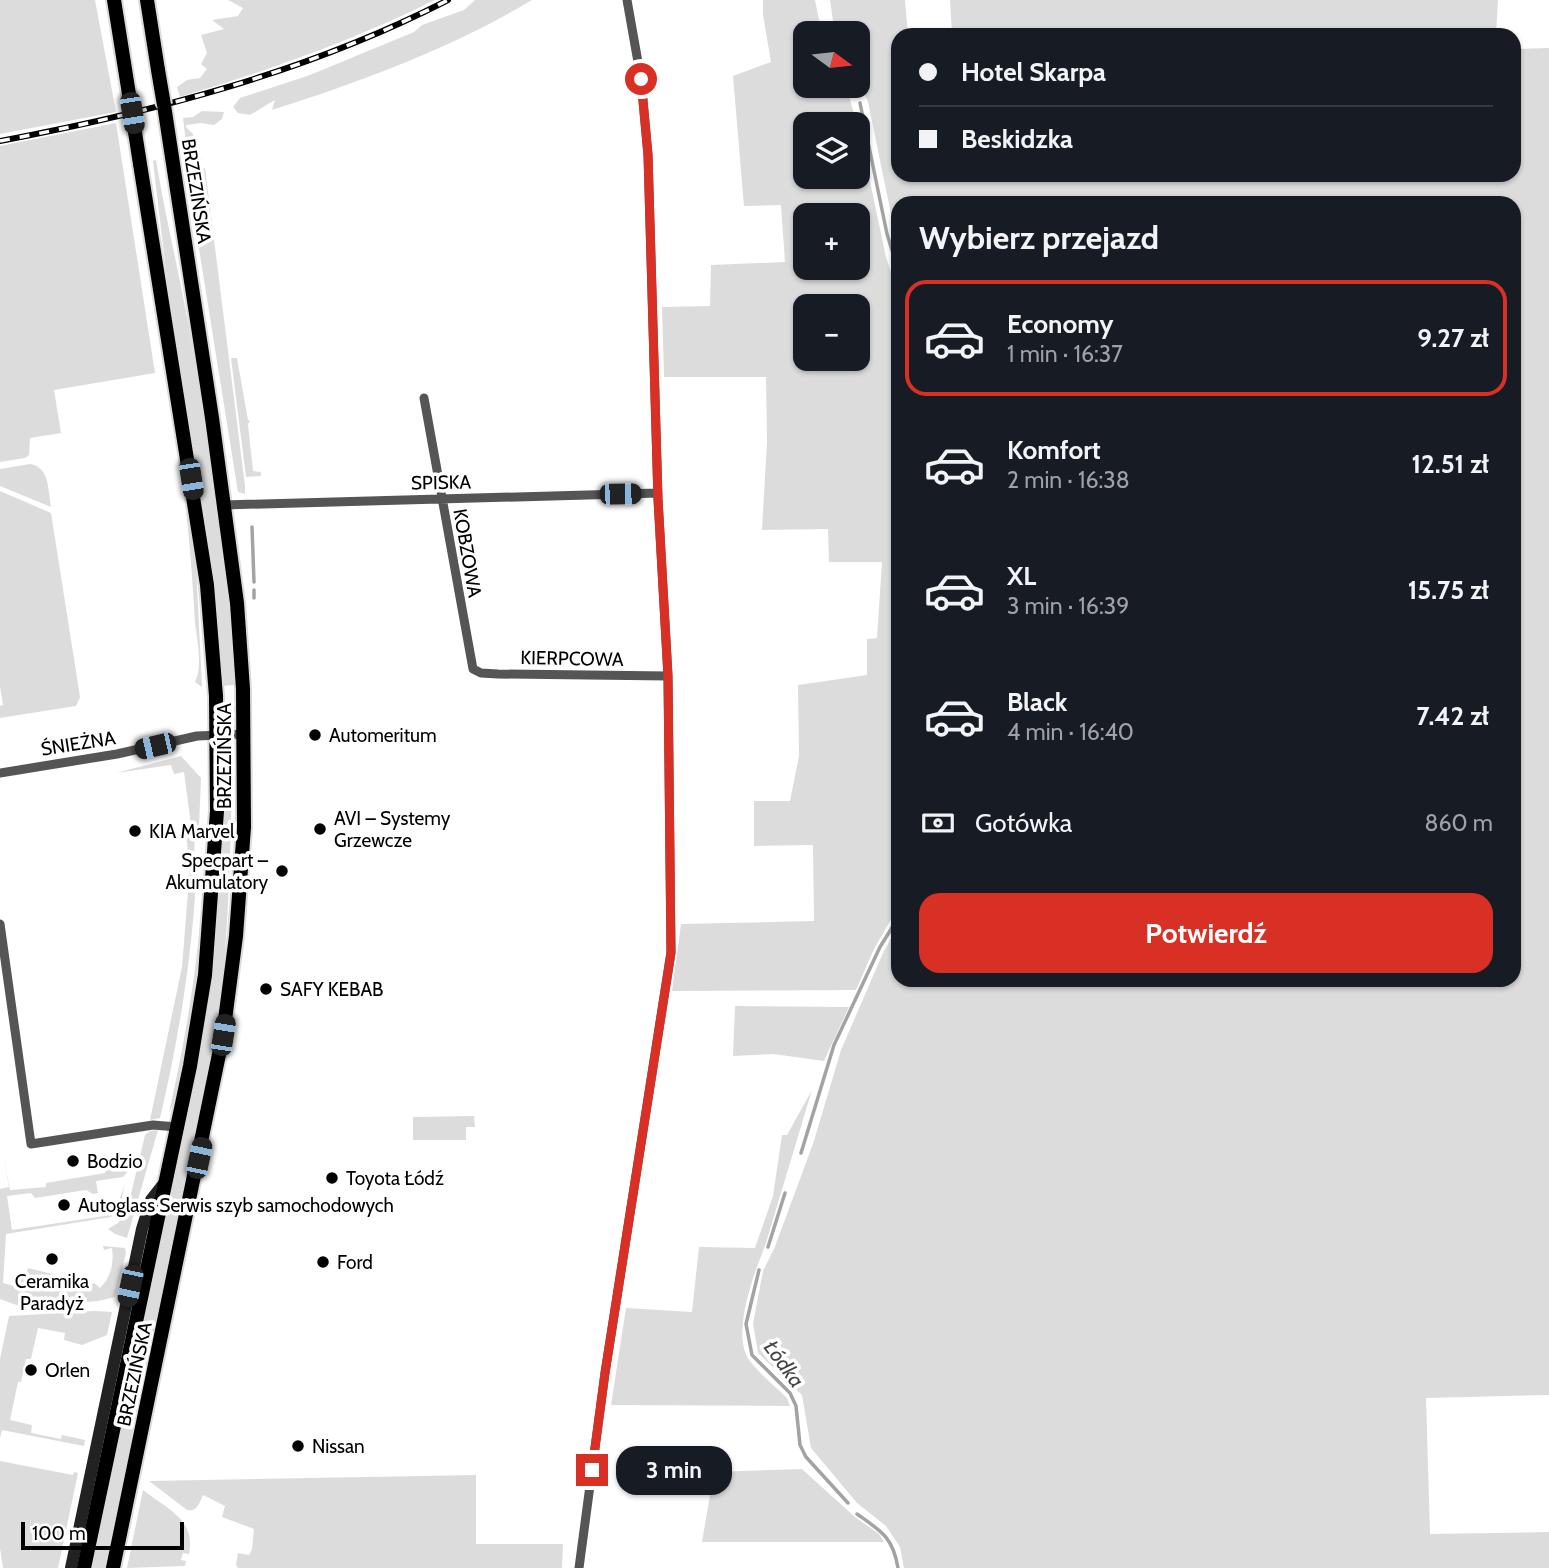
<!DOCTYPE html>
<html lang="pl">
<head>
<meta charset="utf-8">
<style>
	:root { --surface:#171b24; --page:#242831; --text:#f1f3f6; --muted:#9ea1a6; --line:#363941; --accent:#d93025 }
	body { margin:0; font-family:Cabin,sans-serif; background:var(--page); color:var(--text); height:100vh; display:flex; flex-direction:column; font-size:26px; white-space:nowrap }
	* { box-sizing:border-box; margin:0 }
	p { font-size:23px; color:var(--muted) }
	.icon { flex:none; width:38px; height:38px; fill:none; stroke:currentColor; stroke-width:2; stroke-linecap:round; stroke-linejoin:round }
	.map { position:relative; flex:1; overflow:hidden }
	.sheet { position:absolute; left:891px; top:196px; width:630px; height:791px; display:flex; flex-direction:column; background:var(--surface); border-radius:21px; box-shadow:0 2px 5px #0004 }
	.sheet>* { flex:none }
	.guide { position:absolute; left:891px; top:28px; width:630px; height:154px; border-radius:21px; box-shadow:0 2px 5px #0004; display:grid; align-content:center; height:154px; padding:0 28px; background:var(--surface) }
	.needle { width:46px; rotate:105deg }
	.tools { position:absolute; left:793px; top:21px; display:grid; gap:14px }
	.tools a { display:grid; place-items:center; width:77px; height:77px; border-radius:14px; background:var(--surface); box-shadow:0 2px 5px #0004; font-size:35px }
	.scale { position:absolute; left:21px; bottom:18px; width:163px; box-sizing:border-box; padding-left:7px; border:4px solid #000; border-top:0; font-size:19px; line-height:24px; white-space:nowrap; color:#000; -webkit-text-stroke:5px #fff; paint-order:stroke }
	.end { position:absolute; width:32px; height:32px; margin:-16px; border:9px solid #d93025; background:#fff; box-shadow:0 0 0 4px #fff }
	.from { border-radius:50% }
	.bubble { position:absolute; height:49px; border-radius:21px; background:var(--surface); box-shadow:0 2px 5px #0004; font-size:23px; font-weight:800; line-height:49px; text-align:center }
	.car { position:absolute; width:21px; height:42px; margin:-21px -10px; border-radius:9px; box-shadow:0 0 5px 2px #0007; background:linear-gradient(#222 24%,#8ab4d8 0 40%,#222 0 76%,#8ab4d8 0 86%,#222 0) }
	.guide b { display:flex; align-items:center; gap:24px; height:66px; font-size:26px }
	.guide b+b { border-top:2px solid var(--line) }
	.guide i { width:18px; height:18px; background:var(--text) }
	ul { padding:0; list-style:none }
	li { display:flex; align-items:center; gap:21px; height:116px; margin:0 14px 10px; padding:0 14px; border:4px solid transparent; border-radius:21px }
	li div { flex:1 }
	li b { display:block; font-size:26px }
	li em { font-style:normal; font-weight:800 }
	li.active { border-color:var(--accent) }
	li>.icon { width:63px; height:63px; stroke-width:1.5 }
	h2 { padding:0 28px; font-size:32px; line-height:84px }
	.pay { display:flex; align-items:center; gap:18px; height:77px; padding:0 28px; font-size:26px }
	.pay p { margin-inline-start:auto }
	.action { display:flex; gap:14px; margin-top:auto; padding:14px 28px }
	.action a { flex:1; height:80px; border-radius:21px; background:var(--accent); color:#fff; font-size:28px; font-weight:800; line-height:80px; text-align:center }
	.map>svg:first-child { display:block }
	.green { fill:#dcdcdc; fill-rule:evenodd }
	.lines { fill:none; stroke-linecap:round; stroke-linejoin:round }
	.stream { stroke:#a3a3a3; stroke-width:3.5 }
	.primary-casing { stroke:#dbdbdb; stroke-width:18 }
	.street { stroke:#555; stroke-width:9 }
	.secondary { stroke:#222; stroke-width:12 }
	.primary { stroke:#000; stroke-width:14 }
	.rail-casing { stroke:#000; stroke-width:6 }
	.rail { stroke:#fff; stroke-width:3.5; stroke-dasharray:10; stroke-linecap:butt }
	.primary-bridge-casing { stroke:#dbdbdb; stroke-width:18; stroke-linecap:butt }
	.primary-bridge { stroke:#000; stroke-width:14 }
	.route { stroke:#d93025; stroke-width:9 }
	.poi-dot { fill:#000; stroke:#fff; stroke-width:2.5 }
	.labels { text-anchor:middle; stroke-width:7; stroke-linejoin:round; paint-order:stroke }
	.street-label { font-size:19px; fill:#000; stroke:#fff }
	.poi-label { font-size:19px; fill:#000; stroke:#fff; text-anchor:start }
	.water-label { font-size:21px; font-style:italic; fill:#444; stroke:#fff }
</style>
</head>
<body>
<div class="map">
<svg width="1549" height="1568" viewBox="0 0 1549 1568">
	<rect width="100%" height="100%" fill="#fff"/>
	<!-- green -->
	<path class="green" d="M0,0H95L116,112L0,134Z
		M228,0H435C354,40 267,71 180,97L177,87L187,80L200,78L207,69L201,64L207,53L201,35L224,29L212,20L238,16L243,8Z
		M475,0H532C450,49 362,81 272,110L275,100L250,115L238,113L233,107L240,98L310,75L414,32L422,25L464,10Z
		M763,0H815L819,20L825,33H805V86H846L857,124H805V177H858V125L886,257L898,293V907L874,949L856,990L672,991L681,924L814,921L813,845L754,846V801H790L799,756L798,685L867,675V639L877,638L882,562H829L828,529L762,530L767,443L766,377H664L662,307L710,306L711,265L785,262L781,205L744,206L733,76L771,62L763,15ZM805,215H858V268H805ZM805,306H858V359H805Z
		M830,0H905L908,35H898V175H1514V49L1549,48V1395L1426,1398L1430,1534L1549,1532V1568H904L900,1547L886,1526L857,1503L811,1448L802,1395L758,1353L753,1324L763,1271L774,1249L813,1144L841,1050L883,953L898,926V980H1514V203H898V248L868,102L858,79V33H838L833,21Z
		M950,0H1498L1496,35H952Z
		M202,111L224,112L222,119L214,125L201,123L186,125V127L193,134L195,148L202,159L188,161L183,118L193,117Z
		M116,123L155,373L54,390L61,433L30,438L29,455L25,458L0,462V146Z
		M156,160C165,215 178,268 188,322C209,442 226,563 236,685L222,686L219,633L207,530L169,296L153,161Z
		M205,168L245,486V494L238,492L187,174L189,170Z
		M231,358H237L248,420L250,421L248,424L253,471L261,472V476L246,477Z
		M30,464C50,467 48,491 51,507L0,486V469Z
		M182,464L195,544L202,687L195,682C203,667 197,640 195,623C192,570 188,517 180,465Z
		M0,491L51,513L80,697L76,706L0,718V706L3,705L0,686Z
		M181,756L201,778L199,827L195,828L194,858H197C194,946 180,1033 160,1118L150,1120L182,967L190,867L186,835L190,834L189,826L191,825L184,772L174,774L171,765L116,773Z
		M224,777H232C230,870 228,963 213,1055L106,1568H92L203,1033L218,914Z
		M204,871C209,889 204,915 202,935C195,990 187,1045 176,1100L169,1112C187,1033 200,952 204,871Z
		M735,1006L849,1007L824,1061L773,1054L733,1056Z
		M812,1090L765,1246C754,1273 732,1332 748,1358C756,1371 776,1387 787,1398L790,1406L611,1405L626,1308L692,1312L699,1247L755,1248L773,1196L782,1135H787Z
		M474,1116L475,1127H466V1140H413V1117Z
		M158,1130L127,1238L115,1234L108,1229L118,1223L126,1215L145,1135L150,1131Z
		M3,1154L10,1190L46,1187V1183L105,1173V1170L126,1166L125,1158H129L128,1171L123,1177L96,1181L98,1193L93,1194L86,1190L35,1198L31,1193L7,1196L12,1230L111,1215L116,1209L125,1184L120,1206L111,1217L6,1234L3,1283L18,1287L22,1271L27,1272L28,1268L73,1279L75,1270L87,1287L94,1283L100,1288C111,1277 114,1264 112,1248L104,1250L103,1246L125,1248L126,1253L115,1297L98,1301L22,1307L0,1299V1189L9,1187Z
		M94,1311L112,1312L107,1335L82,1345L64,1340L65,1333L38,1328L31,1359H26L21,1382H18L10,1420L32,1425L31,1433L61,1439L62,1435L85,1440L84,1446L2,1430L0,1438V1359L9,1316Z
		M0,1461L73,1475L74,1472L78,1473L58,1568H3L0,1548Z
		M802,1469L855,1517L879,1534L884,1542H702L714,1472Z
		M476,1475V1544H563L562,1568H238L236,1565L238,1553L249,1555L252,1549L254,1529L222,1517L225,1506L203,1495C199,1503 198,1512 187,1510L149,1481Z
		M143,1490C167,1509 196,1519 189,1554L183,1553L181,1560L186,1561L185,1566L127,1568Z"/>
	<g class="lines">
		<!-- stream -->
		<path class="stream" d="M860,103L887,234L898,270
			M252,527L254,582
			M254,598V590
			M801,1153L834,1045L880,947L898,918
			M768,1247L785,1193
			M759,1270L746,1324L752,1355L790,1393L796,1406L800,1445L806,1457L848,1503
			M857,1514C881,1531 893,1537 898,1568"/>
		<defs>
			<path id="primary" d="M114,0L132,113
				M147,0L158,70
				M84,1568L190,1066L205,975L217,811L216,696L207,585L140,164
				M113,1568L223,1035L236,936L244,827L243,689L237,603L212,418L164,105"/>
		</defs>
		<!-- primary casing -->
		<use href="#primary" class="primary-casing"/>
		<!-- street -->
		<path class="street" d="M424,398L473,669L481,673L498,674L668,676
			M224,505L658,493
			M0,773L117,754L197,736L244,734
			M0,924L31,1144L153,1125L177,1127
			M579,1568L605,1373L671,952L668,676L658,499L648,155L641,79L627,0"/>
		<!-- secondary -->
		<path class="secondary" d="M71,1568L142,1229L151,1200L166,1181"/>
		<!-- primary -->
		<use href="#primary" class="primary"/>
		<defs>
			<path id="rail" d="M0,141C154,112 308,72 448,0"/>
		</defs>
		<!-- rail casing -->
		<use href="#rail" class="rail-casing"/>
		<!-- rail -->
		<use href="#rail" class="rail"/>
		<defs>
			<path id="primary-bridge" d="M158,70L164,105
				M132,113L140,164"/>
		</defs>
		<!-- primary-bridge casing -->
		<use href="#primary-bridge" class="primary-bridge-casing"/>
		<!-- primary-bridge -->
		<use href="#primary-bridge" class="primary-bridge"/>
	</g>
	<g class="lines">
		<!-- route -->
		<path class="route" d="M592,1470L605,1373L671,953L668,676L658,499L648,155L641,79"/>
	</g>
	<!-- markers -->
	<g class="poi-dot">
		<circle cx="315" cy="735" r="7"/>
		<circle cx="320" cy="829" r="7"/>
		<circle cx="135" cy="831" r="7"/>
		<circle cx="282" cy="871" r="7"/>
		<circle cx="266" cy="989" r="7"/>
		<circle cx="73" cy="1161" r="7"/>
		<circle cx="332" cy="1178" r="7"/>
		<circle cx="64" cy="1205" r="7"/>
		<circle cx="52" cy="1259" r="7"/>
		<circle cx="323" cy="1262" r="7"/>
		<circle cx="31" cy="1370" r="7"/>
		<circle cx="298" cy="1446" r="7"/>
	</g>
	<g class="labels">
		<!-- street labels -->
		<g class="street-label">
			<text transform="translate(197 191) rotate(81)" y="7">BRZEZIŃSKA</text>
			<text transform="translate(441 482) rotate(-1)" y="7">SPISKA</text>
			<text transform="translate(468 553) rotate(80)" y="7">KOBZOWA</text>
			<text transform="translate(572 658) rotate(1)" y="7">KIERPCOWA</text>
			<text transform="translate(78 743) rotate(-9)" y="7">ŚNIEŻNA</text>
			<text transform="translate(224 756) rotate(-90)" y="7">BRZEZIŃSKA</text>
			<text transform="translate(134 1374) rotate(-78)" y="7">BRZEZIŃSKA</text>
		</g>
		<!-- poi labels -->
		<g class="poi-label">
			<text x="329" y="742">Automeritum</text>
			<text x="334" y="825">AVI – Systemy<tspan x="334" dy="22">Grzewcze</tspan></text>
			<text x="149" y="838">KIA Marvel</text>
			<text x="268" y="867" text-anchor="end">Specpart –<tspan x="268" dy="22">Akumulatory</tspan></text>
			<text x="280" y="996">SAFY KEBAB</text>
			<text x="87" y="1168">Bodzio</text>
			<text x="346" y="1185">Toyota Łódź</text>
			<text x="78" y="1212">Autoglass Serwis szyb samochodowych</text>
			<text x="337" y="1269">Ford</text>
			<text x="52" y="1288" text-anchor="middle">Ceramika<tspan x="52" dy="22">Paradyż</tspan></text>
			<text x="45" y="1377">Orlen</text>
			<text x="312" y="1453">Nissan</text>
		</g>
		<!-- water labels -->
		<g class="water-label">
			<text transform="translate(784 1364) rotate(54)" y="7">Łódka</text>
		</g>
	</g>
</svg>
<div class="tools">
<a><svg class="needle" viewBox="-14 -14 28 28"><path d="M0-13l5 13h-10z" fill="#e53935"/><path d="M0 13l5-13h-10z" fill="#9ea1a6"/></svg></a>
<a><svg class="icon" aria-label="layers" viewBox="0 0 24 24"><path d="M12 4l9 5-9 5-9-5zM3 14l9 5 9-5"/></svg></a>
<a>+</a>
<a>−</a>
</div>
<div class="scale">100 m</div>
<i class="end from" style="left:641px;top:79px"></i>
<i class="end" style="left:592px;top:1470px"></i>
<div class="bubble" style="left:616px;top:1446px;width:116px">3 min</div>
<i class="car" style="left:132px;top:113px;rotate:171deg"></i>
<i class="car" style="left:191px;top:479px;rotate:171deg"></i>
<i class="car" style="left:620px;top:494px;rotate:89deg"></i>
<i class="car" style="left:155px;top:746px;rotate:257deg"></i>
<i class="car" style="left:223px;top:1035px;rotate:9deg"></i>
<i class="car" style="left:199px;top:1158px;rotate:12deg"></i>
<i class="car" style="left:130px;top:1286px;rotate:192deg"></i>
<div class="guide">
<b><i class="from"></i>Hotel Skarpa</b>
<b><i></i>Beskidzka</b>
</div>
<section class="sheet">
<h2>Wybierz przejazd</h2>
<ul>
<li class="active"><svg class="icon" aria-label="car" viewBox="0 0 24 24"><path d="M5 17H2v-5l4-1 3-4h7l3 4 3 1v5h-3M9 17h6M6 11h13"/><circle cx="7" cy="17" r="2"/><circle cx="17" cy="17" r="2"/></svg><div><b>Economy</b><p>1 min · 16:37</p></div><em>9.27 zł</em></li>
<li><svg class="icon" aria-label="car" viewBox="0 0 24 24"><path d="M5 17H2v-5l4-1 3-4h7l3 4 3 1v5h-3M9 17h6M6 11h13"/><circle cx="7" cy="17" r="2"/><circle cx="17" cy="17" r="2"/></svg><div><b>Komfort</b><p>2 min · 16:38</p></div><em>12.51 zł</em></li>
<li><svg class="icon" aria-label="car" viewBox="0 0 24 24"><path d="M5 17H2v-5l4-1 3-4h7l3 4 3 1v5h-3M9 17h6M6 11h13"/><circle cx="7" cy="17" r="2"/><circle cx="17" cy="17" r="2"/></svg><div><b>XL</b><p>3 min · 16:39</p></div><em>15.75 zł</em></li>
<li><svg class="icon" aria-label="car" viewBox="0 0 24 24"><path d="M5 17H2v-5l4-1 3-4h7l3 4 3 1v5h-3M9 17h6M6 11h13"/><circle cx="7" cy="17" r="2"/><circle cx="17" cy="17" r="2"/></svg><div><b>Black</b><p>4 min · 16:40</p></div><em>7.42 zł</em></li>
</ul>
<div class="pay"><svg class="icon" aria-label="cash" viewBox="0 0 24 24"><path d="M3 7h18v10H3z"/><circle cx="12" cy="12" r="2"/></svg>Gotówka<p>860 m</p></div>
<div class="action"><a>Potwierdź</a></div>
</section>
</div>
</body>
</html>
